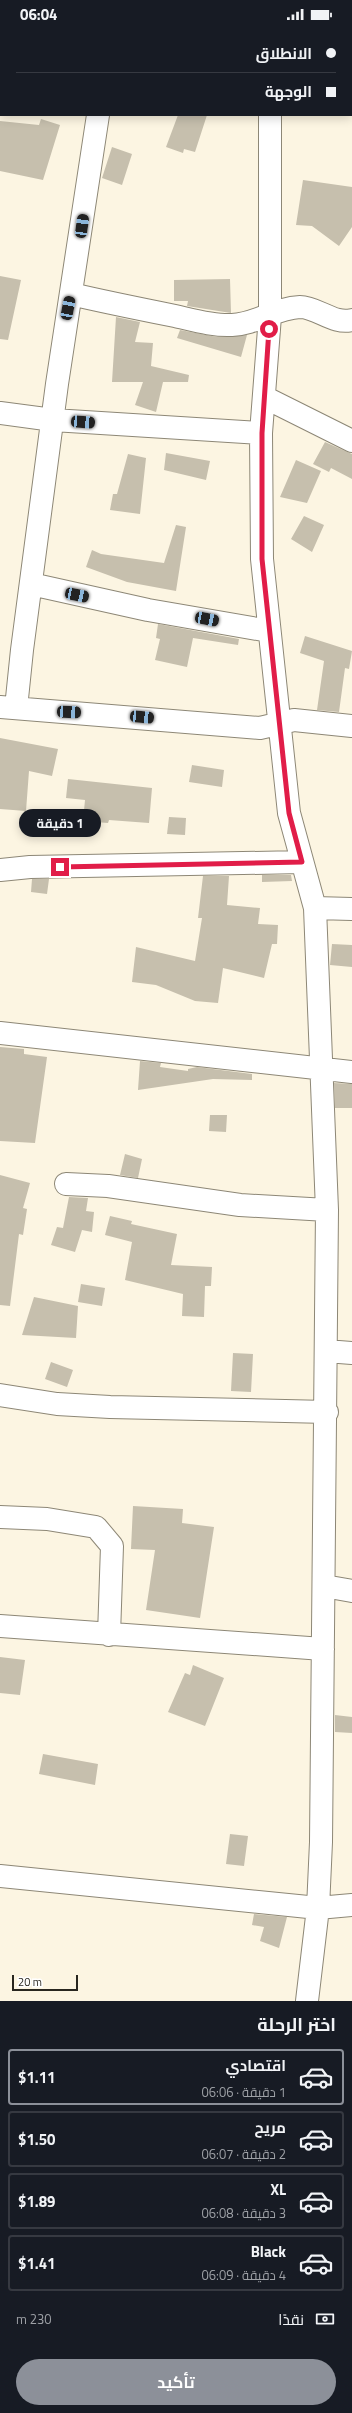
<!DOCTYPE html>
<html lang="ar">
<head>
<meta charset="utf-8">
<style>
	:root { --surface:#171b24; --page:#20242c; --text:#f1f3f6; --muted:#9ea1a6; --line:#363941; --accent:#8c9099 }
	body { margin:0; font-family:"Titillium Web",Cairo,sans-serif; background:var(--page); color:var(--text); direction:rtl; height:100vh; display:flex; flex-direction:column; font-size:15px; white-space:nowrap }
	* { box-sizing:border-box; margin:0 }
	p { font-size:13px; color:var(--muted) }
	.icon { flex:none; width:22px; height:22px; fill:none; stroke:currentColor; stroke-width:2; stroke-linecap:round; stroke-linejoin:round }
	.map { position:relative; height:1973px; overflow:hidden; direction:ltr }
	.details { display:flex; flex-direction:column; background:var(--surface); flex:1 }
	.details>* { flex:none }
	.top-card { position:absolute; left:0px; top:0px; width:352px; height:88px; box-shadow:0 2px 10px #0003; direction:rtl; display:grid; align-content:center; height:88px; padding:0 16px; background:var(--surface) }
	.scale { position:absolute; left:12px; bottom:10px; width:66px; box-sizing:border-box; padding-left:4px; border:2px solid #28261f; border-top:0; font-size:11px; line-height:14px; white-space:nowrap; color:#28261f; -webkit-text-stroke:3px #fff; paint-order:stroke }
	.end { position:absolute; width:18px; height:18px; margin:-9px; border:5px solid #e11d48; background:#fff; box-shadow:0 0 0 2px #fff }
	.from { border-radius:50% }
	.bubble { position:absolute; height:28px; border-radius:14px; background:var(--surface); box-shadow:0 2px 10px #0003; font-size:13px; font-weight:700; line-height:28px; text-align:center; direction:rtl }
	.car { position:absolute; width:12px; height:24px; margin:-12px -6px; border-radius:5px; box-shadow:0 0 3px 1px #0007; background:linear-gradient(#222 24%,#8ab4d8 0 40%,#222 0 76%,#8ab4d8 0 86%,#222 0) }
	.top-card b { display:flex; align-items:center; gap:14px; height:38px; font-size:15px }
	.top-card b+b { border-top:1px solid var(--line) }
	.top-card i { width:10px; height:10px; background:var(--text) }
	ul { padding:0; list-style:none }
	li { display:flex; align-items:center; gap:12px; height:56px; margin:0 8px 6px; padding:0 8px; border:2px solid var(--line); border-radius:4px }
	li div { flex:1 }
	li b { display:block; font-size:15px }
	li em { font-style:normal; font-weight:700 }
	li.active { border-color:var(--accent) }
	li>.icon { width:36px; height:36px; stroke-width:1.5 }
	h2 { padding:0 16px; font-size:18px; line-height:48px }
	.pay { display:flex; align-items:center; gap:10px; height:44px; padding:0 16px; font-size:15px }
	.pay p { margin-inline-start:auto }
	.action { display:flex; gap:8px; margin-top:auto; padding:8px 16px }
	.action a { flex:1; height:46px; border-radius:24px; background:var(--accent); color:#fff; font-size:16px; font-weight:700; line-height:46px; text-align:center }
	.status { display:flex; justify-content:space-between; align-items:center; height:28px; padding:0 20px; background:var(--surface); direction:ltr }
	.status svg { height:11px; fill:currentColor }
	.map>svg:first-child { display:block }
	.building { fill:#c6bfad }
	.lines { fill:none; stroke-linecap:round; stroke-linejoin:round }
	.street-casing { stroke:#8d8776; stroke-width:24 }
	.street { stroke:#fff; stroke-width:22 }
	.route { stroke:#e11d48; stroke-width:5 }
</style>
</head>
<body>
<div class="status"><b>06:04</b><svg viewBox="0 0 49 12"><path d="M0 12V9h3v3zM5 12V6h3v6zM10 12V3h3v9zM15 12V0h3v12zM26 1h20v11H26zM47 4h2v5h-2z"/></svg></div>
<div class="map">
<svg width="352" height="1973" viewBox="0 0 352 1973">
	<rect width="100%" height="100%" fill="#fcf5e2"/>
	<!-- building -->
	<path class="building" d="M178,87H207L195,124L184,121L183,125L166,119Z
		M41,91L60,97L43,152L0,143V93L39,97Z
		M112,119L132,126L122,157L102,150Z
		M303,152L352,159V199L339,218L312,198L296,197Z
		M0,248L21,252L8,312L0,311Z
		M230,251L231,285L187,278L188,273H174V252Z
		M116,289L140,294L135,314L153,315L151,338L189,347L188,354H163L156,384L135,377L143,354H112Z
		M180,302L217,309L247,307L241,329L177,310Z
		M325,414L352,426V451L331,440L329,444L313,436Z
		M166,425L210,433L206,452L164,442Z
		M128,426L146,430L140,486L110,482L113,466H117Z
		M296,432L321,443L307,475L280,469Z
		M304,488L324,497L312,524L291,511Z
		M176,497L186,499L176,563L127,554L86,539L92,522L101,526L164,535Z
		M158,596L239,611L238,617L193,610L187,639L155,632L160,611L156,610Z
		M305,608L352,623L349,641L345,640L339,684L317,682L324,633L300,625Z
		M0,710L58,721L52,748L29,743L26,783L0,781Z
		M192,737L224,742L222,759L189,754Z
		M68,751L152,760L149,795L109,792L108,795L83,793L85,772L66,770Z
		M169,789L186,790L185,807L167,806Z
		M262,847H291L292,853L262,854Z
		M203,848H229L227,877L260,880L258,896L278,897L277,916H272L264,950L223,940L218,975L195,973L156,957L132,954L136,919L195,933L202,890H198Z
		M32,851H49L47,866L31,864Z
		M332,916L352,917V939L330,937Z
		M0,1019L24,1021V1026L47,1029L35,1115L0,1113Z
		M140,1033L161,1035L160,1039L188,1043V1041L197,1039L252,1046V1052L213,1051L138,1062Z
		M334,1055L352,1056V1080H335Z
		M210,1087H227L226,1104L209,1103Z
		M125,1126L142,1131L138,1150L120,1147Z
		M0,1147L30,1155L23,1180L27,1181L23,1207L19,1206L10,1278L0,1277Z
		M69,1169L88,1170L86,1183L94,1184L92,1204L82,1202L75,1224L51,1217L57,1199L63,1200Z
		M110,1188L132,1193L131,1196L177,1206L171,1237L212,1239L211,1258H205L204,1289L182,1288L183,1266L125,1252L132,1214L105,1207Z
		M81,1256L105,1260L102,1278L78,1274Z
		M34,1269L78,1278L76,1310L22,1307Z
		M233,1325L253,1326L251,1364L231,1363Z
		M51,1334L73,1342L67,1359L45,1351Z
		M133,1478L183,1481L182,1495L214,1499L200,1590L146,1582L155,1522L131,1521Z
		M0,1629L25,1632L20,1667L0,1665Z
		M193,1637L224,1650L205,1698L168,1684L185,1645L190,1647Z
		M335,1687L352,1689V1705L335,1704Z
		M43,1726L98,1736L95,1757L39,1746Z
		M230,1806L248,1808L244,1838L226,1836Z
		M254,1886L287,1889L279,1920L260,1913L264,1899L252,1897Z"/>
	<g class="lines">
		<defs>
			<path id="street" d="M114,1L115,0
				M271,1V0
				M0,63H1
				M270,87V288L261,405L262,531L289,785L315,880L327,1182L321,1814L318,1880L307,1973
				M71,266C105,274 140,281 175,288C193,292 213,298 232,297C256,296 276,280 300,279C317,279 334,297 352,292
				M264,369L352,413
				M0,385L53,392L261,405
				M31,556L148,582L269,603
				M0,679L260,700L294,692L352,698
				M16,680L22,622L57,356L98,87
				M0,842L30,839L302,834
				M315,880L352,881
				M0,1005L352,1044
				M66,1156L108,1158L240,1177L327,1182
				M326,1323L352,1325
				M0,1367L57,1376L110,1379L327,1384
				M0,1489L47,1491L96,1499L112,1518L109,1607
				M324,1558L352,1563
				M0,1598L323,1621
				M0,1848L318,1880L352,1877"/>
		</defs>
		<!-- street casing -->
		<use href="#street" class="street-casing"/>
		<!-- street -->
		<use href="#street" class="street"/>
	</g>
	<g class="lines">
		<!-- route -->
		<path class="route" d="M60,839L302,834L289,785L262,531V405L269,301"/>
	</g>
</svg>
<div class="scale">20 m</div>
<i class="end from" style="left:269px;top:301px"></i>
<i class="end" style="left:60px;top:839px"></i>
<div class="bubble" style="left:19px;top:781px;width:82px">1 دقيقة</div>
<i class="car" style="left:82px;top:198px;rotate:8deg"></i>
<i class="car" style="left:68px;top:280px;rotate:11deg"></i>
<i class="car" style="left:83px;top:394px;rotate:94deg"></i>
<i class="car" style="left:77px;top:567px;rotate:102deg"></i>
<i class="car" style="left:207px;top:591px;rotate:101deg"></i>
<i class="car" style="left:69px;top:684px;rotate:93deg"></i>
<i class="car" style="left:142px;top:689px;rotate:95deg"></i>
<div class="top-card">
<b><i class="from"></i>الانطلاق</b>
<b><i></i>الوجهة</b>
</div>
</div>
<section class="details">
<h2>اختر الرحلة</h2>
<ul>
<li class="active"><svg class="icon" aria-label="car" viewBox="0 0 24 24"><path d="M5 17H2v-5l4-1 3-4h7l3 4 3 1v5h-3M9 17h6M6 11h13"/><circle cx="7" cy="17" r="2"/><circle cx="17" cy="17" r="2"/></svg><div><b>اقتصادي</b><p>1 دقيقة · 06:06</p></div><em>$1.11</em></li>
<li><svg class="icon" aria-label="car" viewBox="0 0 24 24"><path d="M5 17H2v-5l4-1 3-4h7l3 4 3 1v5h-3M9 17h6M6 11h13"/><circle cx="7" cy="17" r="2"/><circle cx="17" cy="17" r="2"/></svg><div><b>مريح</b><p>2 دقيقة · 06:07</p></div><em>$1.50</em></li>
<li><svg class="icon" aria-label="car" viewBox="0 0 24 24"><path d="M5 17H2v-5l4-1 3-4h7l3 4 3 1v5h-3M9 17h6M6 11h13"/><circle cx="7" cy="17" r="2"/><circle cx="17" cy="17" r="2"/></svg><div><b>XL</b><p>3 دقيقة · 06:08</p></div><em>$1.89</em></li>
<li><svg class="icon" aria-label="car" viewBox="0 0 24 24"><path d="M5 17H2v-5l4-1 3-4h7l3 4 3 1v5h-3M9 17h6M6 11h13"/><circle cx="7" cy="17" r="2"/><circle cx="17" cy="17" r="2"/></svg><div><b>Black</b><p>4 دقيقة · 06:09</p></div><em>$1.41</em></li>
</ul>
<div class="pay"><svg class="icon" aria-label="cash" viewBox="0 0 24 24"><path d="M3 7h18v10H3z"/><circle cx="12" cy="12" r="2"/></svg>نقدًا<p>230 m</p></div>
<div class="action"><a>تأكيد</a></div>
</section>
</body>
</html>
